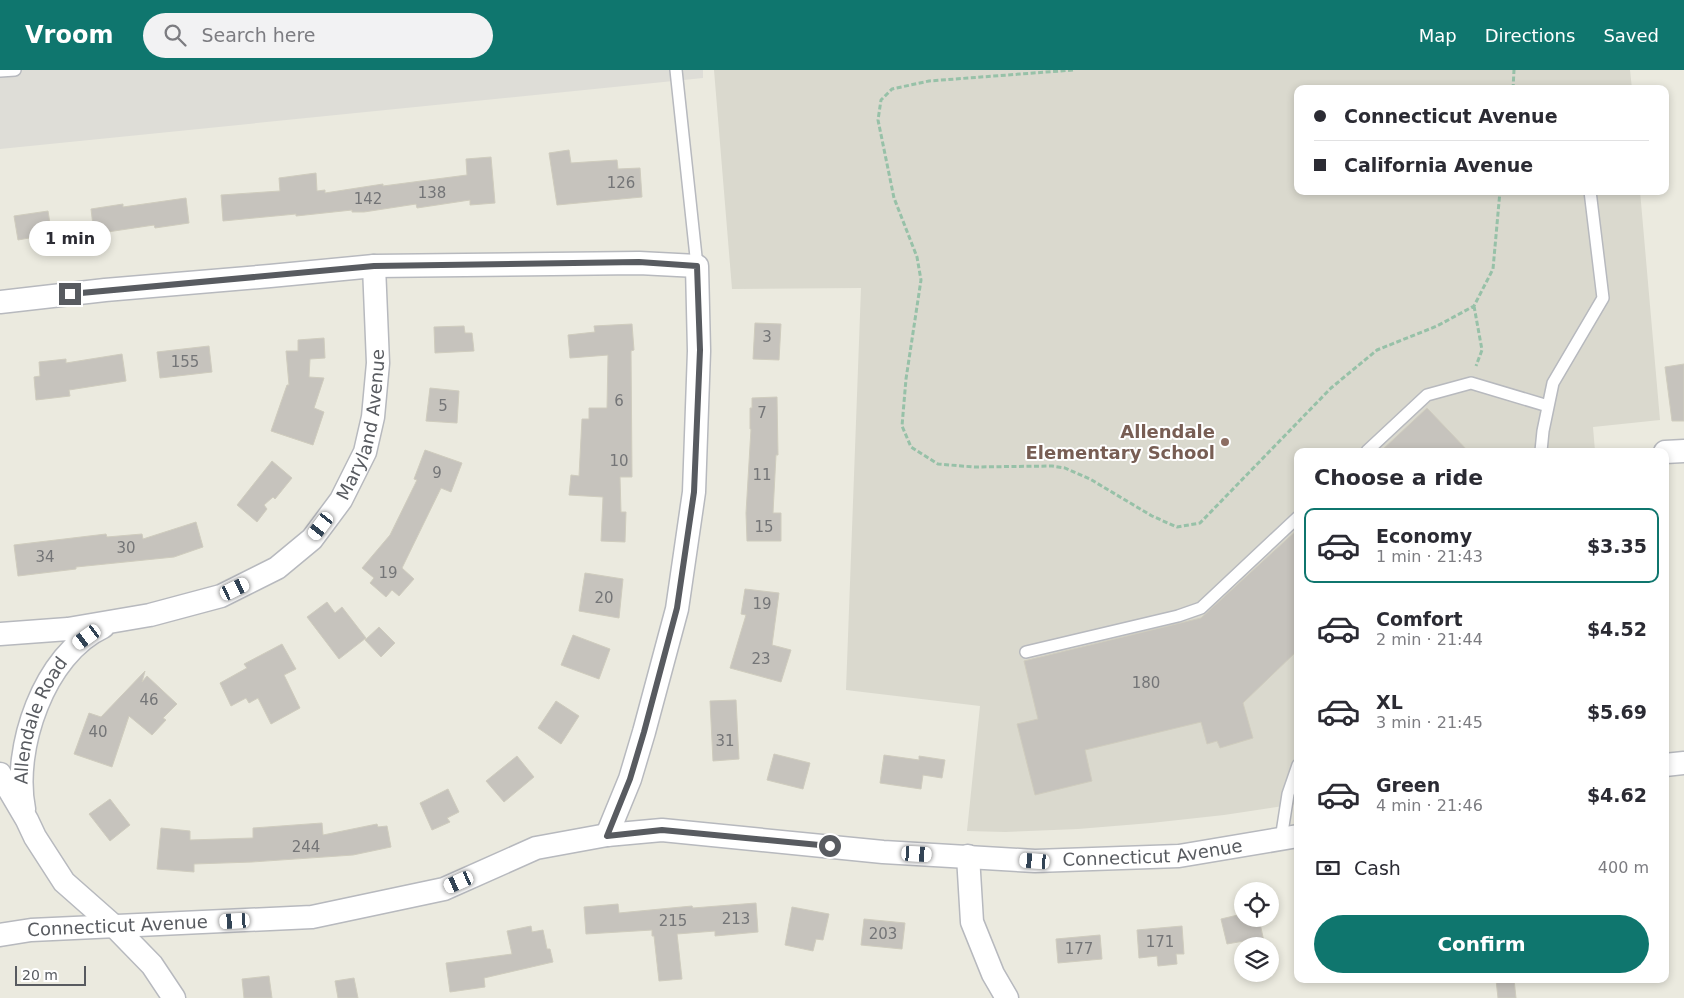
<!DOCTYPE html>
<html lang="en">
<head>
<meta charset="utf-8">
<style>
	:root { --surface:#fff; --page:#f2f2f3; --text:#2b2b33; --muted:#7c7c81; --line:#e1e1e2; --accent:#0f766e }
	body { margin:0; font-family:"DejaVu Sans",sans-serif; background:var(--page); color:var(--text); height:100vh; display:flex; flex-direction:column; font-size:19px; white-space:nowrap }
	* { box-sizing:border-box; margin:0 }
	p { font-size:16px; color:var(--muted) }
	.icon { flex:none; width:28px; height:28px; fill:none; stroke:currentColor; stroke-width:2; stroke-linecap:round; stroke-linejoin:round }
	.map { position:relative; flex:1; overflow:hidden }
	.sheet { position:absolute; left:1294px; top:378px; width:375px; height:535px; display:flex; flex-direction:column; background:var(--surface); border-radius:10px; box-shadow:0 2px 8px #0003 }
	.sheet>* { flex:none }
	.top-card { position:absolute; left:1294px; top:15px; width:375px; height:110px; border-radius:10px; box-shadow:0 2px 8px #0003; display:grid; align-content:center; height:110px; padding:0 20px; background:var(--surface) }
	.fabs { position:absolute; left:1234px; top:812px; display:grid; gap:10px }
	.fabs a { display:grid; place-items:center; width:45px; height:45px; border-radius:50%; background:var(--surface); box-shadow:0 2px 8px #0003; font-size:25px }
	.scale { position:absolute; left:15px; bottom:12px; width:71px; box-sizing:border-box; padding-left:5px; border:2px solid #585b60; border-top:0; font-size:14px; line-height:18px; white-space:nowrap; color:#585b60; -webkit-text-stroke:4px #fff; paint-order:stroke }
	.end { position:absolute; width:22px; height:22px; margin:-11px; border:6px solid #585b60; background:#fff; box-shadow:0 0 0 2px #fff }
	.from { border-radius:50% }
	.bubble { position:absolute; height:35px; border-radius:18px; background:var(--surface); box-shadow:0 2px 8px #0003; font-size:16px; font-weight:600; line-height:35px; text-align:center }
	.car { position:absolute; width:15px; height:30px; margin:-15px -8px; border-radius:6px; box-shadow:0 0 4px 1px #0007; background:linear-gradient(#fff 24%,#345 0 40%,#fff 0 76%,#345 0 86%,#fff 0) }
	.top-card b { display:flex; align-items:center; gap:18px; height:48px; font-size:19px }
	.top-card b+b { border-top:1px solid var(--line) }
	.top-card i { width:12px; height:12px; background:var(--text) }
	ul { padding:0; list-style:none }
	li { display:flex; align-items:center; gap:15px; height:75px; margin:0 10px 8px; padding:0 10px; border:2px solid transparent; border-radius:10px }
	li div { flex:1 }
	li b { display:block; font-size:19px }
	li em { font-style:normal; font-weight:600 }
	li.selected { border-color:var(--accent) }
	li>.icon { width:45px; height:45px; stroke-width:1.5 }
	h2 { padding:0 20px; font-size:22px; line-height:60px }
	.pay { display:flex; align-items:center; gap:12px; height:55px; padding:0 20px; font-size:19px }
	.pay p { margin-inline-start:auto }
	.button { display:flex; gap:10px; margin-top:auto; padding:10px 20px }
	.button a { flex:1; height:58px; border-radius:30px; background:var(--accent); color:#fff; font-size:20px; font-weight:600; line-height:58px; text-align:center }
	header { display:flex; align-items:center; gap:30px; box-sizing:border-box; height:70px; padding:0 25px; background:var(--accent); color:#fff }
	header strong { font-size:24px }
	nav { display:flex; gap:28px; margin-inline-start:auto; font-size:18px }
	.search { width:350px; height:45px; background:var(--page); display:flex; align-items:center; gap:12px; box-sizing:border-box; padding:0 18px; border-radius:28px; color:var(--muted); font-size:19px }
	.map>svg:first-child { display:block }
	.industrial { fill:#deddd7 }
	.education { fill:#dad9ce }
	.building { fill:#c6c3bd; stroke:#cfccbe }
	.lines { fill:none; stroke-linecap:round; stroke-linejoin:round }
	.service-casing { stroke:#b7b9be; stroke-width:14 }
	.minor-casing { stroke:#b7b9be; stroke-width:25 }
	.path { stroke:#97c1a8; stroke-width:3; stroke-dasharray:5 2.5; stroke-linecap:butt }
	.service { stroke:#fff; stroke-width:11 }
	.minor { stroke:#fff; stroke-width:22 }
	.route { stroke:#585b60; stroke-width:6 }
	.education-dot { fill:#8d6e63; stroke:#fff; stroke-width:2 }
	.labels { text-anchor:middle; stroke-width:4; stroke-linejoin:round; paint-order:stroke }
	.number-label { font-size:15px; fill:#747577 }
	.street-label { font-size:18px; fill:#585b60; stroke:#fff }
	.education-label { font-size:18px; font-weight:bold; fill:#785e54; stroke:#fff; text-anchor:end }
</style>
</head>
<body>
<header>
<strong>Vroom</strong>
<div class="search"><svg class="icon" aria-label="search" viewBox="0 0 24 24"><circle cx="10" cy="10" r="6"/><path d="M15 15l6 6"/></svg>Search here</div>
<nav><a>Map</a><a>Directions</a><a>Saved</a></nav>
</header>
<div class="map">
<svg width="1684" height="928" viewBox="0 0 1684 928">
	<rect width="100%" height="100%" fill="#ebeadf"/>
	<!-- industrial -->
	<path class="industrial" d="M0,0H703V8L0,79Z"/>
	<!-- education -->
	<path class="education" d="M714,0H1630L1632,19H1298V121H1640L1660,350L1593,357L1595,381H1298L1297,734L1224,745L1151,753L1078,759L1005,762L967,761L980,636L846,620L861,218L732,219Z"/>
	<!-- building -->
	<path class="building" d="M569,80L571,93L617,90L618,99L640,98L642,127L557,135L549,83Z
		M491,87L495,133L470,135V130L417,138L416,134L364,142H352V140L296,146V144L223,151L221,125L280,121L279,108L316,103L317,121L325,120V123L383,114V116L467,105L466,89Z
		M186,128L189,153L155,158L154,155L94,164L91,139L123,134V137Z
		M48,141L52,166L30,170L29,168L18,170L14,146Z
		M755,253L781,254L779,290L753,289Z
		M632,254L634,280L631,281L632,407H620L621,442H626L625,472L601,471L603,427L569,425L571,405L579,406L582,349H589V338H607L608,285L570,288L568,265L595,262L594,256Z
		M464,256L465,263H472L474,281L435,283L434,257Z
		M324,268L325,288L310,289L309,307L324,308L314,338L324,342L313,375L271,361L287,315H289L286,281H298V270Z
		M209,276L212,302L160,308L157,282Z
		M122,284L126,311L69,320L70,326L36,330L34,307L40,306L39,292L66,289V293Z
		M1684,294V351H1672L1665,297Z
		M430,318L459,321L457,353L426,351Z
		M777,327L778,385H776L773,443H781V471H747L746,443L751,359H750V338H752V328Z
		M1427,338L1468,381H1381Z
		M425,380L462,393L451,422L441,418L402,498L414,509L399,526L392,520L386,527L370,513L374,508L362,498L390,465L417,410L414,409Z
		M272,391L292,408L275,429L273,427L264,435L267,439L257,452L237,435Z
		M196,452L203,477L174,487L76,497V499L18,506L14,475L106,464L107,467L142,464L143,469Z
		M1298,459V580L1243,633L1253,668L1220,678L1217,671L1207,674L1201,652L1085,680L1092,711L1035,725L1017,654L1038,649L1024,591L1201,548Z
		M585,503L623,509L619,548L579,541Z
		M745,519L779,523L772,575L791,580L781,612L730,598L746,545L741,544Z
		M327,532L335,543L342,537L366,568L339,589L307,547Z
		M379,557L395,573L381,587L365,570Z
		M573,565L610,579L599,609L561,595Z
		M282,574L296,599L284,605L300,638L271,654L258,628L249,633L246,628L231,636L220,613L247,598L244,594Z
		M145,601L142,612L147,606L177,634L163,648L166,650L152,665L129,646L112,697L74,684L89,643L101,647Z
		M736,630L739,689L713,691L710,631Z
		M556,631L579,646L561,674L538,658Z
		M774,684L810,693L803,719L767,710Z
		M884,685L919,690V686L945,690L942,708L923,705L921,719L880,713Z
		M517,686L534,707L504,732L486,711Z
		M448,719L459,742L447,748L450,752L432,760L420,733Z
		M110,729L130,755L110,771L89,744Z
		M322,753L323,765L377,754L378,757L387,756L391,777L353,785L252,792L194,794V802L157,799L161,758L190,761V770L253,768V758Z
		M756,833L758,862L715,866V861L677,864L682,909L659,911L654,866H652V860L586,864L584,837L618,834L619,843L692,836L693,838Z
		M792,837L829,844L823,870L816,869L813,881L785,875Z
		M1242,844V849H1259L1265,876H1246L1244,871L1227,874L1221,849Z
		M864,849L905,853L902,879L861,875Z
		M531,856L532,862L543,860L547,879H550L553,892L484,908L485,917L450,922L446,893L512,884L507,861Z
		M1182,856L1184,884H1176L1177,894L1158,896L1157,886L1139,888L1137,860Z
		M1100,865L1102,889L1058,893L1056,869Z
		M269,906L272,928H244L242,909Z
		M354,908L358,928H338L335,911Z
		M1514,909L1516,928H1498L1496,910Z"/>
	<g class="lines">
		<defs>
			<path id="service" d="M676,0L697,196
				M0,1L15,0
				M1367,381L1427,325L1471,313L1548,336
				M1541,381L1543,361L1553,313L1603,228L1590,121
				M1026,582L1178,546L1201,538L1298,447
				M1281,769L1288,724L1298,695"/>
			<g id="minor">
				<path d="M0,232L105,220L270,206L374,196L639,193L697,196L699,281L694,422L677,539L644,662L630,709L607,765"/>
				<path d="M1665,382L1684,381"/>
				<path id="s1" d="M0,564L68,559L150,545L221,526L277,498L312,469L341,430L365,382L373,347L378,293L374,196"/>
				<path d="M1665,695L1684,693"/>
				<path d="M0,704L27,750L35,767L64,812L115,857L152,895L174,928"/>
				<path id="s2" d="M24,739C12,679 44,584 103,557"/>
				<path d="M968,786L972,852L993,904L1007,928"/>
				<path id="s3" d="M0,865L31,860L312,847L444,819L536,778L607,765L662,760L883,782L1035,791L1179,786L1298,766"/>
			</g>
		</defs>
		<!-- service casing -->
		<use href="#service" class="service-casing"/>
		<!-- minor casing -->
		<use href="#minor" class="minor-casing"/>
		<!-- path -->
		<path class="path" d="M1073,0L929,11L892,19L881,30L878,50L894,128L917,187L921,210L906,309L902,356L911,377L938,394L974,397L1052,396L1065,398L1090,409L1152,446L1177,457L1200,453L1331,318L1377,280L1437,256L1474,236L1493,199L1500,121
			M1513,19L1514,0
			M1474,236L1482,280L1476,296"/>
		<!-- service -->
		<use href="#service" class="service"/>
		<!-- minor -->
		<use href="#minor" class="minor"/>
	</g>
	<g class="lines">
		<!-- route -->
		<path class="route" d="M70,224L374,196L639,192L697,196L700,280L694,422L677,538L644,662L630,709L607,766L662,760L830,776"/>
	</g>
	<!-- markers -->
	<circle class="education-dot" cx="1225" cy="372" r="5"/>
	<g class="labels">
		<!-- number labels -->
		<g class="number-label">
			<text x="621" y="118">126</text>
			<text x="432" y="128">138</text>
			<text x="368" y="134">142</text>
			<text x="767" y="272">3</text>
			<text x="185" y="297">155</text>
			<text x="619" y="336">6</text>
			<text x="443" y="341">5</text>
			<text x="762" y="348">7</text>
			<text x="619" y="396">10</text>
			<text x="437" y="408">9</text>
			<text x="762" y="410">11</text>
			<text x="764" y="462">15</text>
			<text x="126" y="483">30</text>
			<text x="45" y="492">34</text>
			<text x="388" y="508">19</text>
			<text x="604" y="533">20</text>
			<text x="762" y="539">19</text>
			<text x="761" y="594">23</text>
			<text x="1146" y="618">180</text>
			<text x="149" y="635">46</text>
			<text x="98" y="667">40</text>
			<text x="725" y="676">31</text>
			<text x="306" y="782">244</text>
			<text x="736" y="854">213</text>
			<text x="673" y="856">215</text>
			<text x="883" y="869">203</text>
			<text x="1160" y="877">171</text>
			<text x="1079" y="884">177</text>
		</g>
		<!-- street labels -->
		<g class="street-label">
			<text dy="6" stroke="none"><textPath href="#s1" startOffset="461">Maryland Avenue</textPath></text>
			<text dy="6" stroke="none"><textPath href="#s2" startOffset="92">Allendale Road</textPath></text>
			<text dy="6" stroke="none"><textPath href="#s3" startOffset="1168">Connecticut Avenue</textPath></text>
			<text dy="6" stroke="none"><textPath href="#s3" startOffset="118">Connecticut Avenue</textPath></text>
		</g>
		<!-- education labels -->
		<g class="education-label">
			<text x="1215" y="368">Allendale<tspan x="1215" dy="21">Elementary School</tspan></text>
		</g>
	</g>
</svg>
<div class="fabs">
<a><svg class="icon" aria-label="locate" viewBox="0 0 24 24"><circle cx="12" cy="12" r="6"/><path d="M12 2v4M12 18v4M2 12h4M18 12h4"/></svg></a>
<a><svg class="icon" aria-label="layers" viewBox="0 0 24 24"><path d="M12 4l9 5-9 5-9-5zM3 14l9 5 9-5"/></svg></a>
</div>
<div class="scale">20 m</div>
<i class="end from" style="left:830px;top:776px"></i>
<i class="end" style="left:70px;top:224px"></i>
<div class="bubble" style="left:29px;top:151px;width:82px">1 min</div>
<i class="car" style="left:321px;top:456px;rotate:217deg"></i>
<i class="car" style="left:235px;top:519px;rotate:64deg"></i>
<i class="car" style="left:87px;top:567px;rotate:234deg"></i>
<i class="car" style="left:917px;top:784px;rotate:93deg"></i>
<i class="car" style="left:1035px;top:791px;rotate:274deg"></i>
<i class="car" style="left:459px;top:812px;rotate:246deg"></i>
<i class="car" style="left:235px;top:851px;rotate:267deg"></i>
<div class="top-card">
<b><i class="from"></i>Connecticut Avenue</b>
<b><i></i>California Avenue</b>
</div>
<section class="sheet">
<h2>Choose a ride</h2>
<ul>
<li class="selected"><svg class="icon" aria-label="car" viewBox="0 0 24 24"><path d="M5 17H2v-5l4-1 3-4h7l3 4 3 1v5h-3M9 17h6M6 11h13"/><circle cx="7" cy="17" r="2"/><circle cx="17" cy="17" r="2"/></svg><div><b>Economy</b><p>1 min · 21:43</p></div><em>$3.35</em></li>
<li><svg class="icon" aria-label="car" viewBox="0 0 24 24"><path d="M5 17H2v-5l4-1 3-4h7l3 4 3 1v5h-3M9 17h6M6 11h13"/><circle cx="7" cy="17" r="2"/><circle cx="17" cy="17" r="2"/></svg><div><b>Comfort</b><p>2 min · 21:44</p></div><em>$4.52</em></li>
<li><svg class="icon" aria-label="car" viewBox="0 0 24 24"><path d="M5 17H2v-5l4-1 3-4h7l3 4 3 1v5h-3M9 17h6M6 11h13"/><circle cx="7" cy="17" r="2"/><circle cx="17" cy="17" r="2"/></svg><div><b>XL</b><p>3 min · 21:45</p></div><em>$5.69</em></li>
<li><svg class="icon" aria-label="car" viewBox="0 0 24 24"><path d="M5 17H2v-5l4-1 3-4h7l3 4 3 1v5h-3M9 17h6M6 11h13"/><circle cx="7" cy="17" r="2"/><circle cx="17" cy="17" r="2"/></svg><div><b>Green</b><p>4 min · 21:46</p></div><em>$4.62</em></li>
</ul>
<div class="pay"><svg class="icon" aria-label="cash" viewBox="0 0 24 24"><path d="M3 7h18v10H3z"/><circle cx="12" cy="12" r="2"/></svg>Cash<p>400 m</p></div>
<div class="button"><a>Confirm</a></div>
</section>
</div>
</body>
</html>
